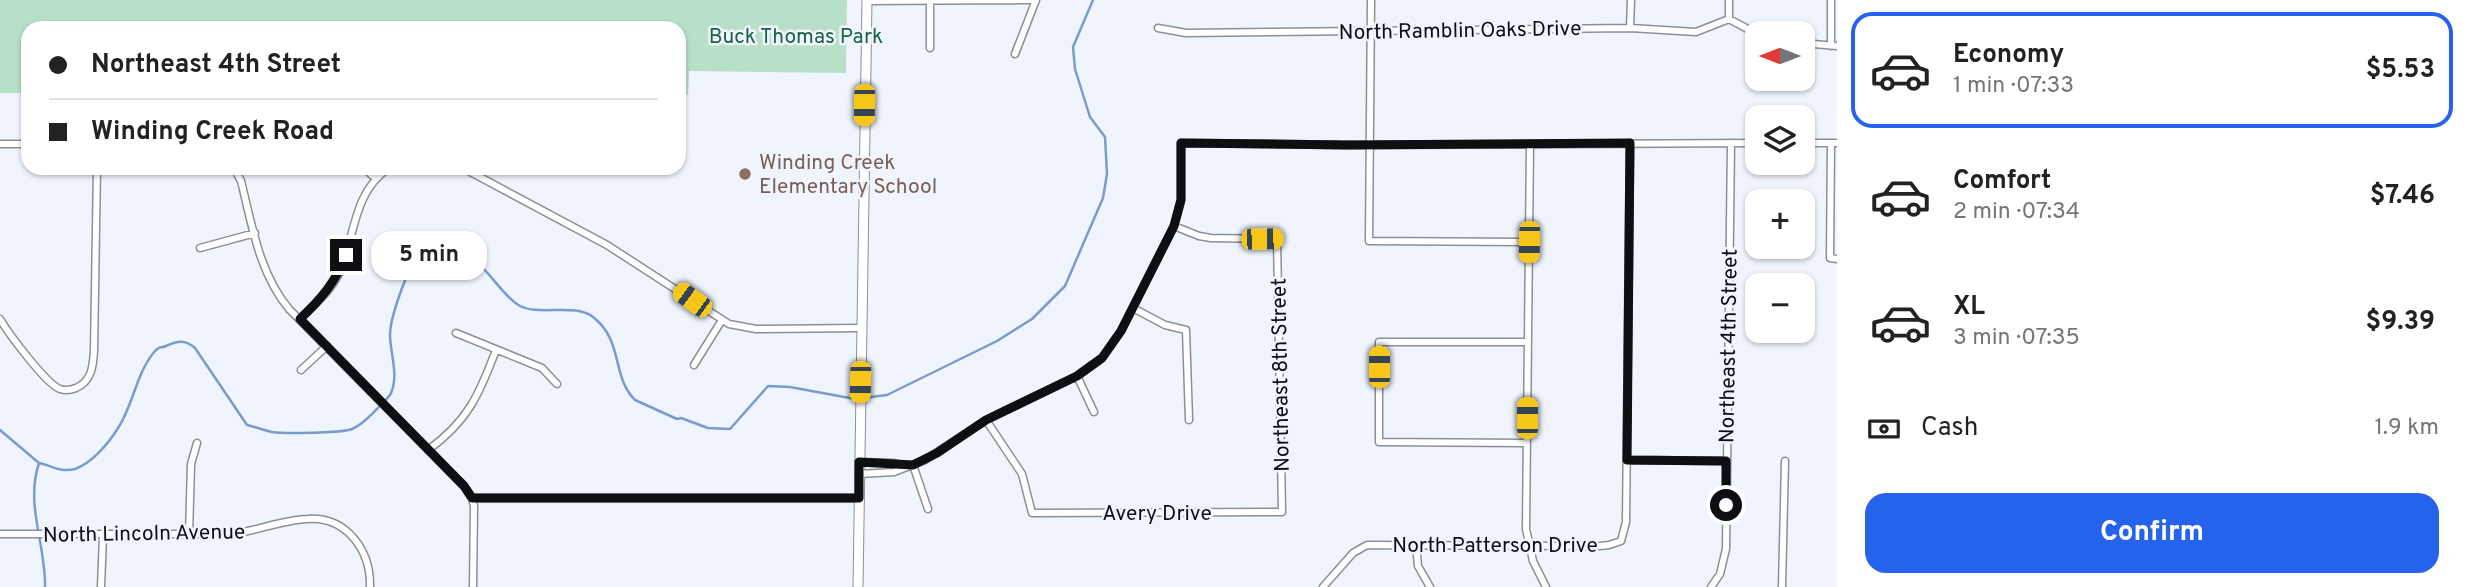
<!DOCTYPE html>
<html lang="en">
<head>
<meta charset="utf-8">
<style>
	:root { --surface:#fff; --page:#f6f6f6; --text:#222; --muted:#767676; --line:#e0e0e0; --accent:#2563eb }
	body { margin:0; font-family:Overpass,sans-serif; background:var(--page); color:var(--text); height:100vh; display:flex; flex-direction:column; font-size:26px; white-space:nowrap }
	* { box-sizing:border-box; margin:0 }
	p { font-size:23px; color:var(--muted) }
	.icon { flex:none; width:38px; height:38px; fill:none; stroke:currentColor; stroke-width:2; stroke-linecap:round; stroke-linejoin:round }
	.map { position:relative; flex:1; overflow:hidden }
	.panel { display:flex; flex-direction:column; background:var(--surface); width:630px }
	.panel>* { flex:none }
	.guide { position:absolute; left:21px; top:21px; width:665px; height:154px; border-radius:21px; box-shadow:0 2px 5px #0004; display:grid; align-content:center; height:154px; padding:0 28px; background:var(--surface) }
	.needle { width:46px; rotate:270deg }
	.buttons { position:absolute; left:1745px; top:21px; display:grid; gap:14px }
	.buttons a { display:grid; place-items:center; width:70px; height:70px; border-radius:14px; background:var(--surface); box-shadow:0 2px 5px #0004; font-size:35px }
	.end { position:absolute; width:32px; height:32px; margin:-16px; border:9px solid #0d0f12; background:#fff; box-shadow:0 0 0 4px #fff }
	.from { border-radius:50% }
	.bubble { position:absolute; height:49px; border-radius:21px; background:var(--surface); box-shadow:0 2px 5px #0004; font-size:23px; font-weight:700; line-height:49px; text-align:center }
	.car { position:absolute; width:21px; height:42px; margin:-21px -10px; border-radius:9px; box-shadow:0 0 5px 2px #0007; background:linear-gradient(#f5c518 24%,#345 0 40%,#f5c518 0 76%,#345 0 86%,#f5c518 0) }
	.guide b { display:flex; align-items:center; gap:24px; height:66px; font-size:26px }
	.guide b+b { border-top:2px solid var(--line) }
	.guide i { width:18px; height:18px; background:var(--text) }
	ul { padding:12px 0 0; list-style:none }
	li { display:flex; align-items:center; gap:21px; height:116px; margin:0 14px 10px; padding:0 14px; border:4px solid transparent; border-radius:21px }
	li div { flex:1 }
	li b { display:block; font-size:26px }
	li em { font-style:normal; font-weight:700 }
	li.on { border-color:var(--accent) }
	li>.icon { width:63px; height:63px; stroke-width:1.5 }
	.pay { display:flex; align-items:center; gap:18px; height:77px; padding:0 28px; font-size:26px }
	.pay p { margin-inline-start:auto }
	.primary-button { display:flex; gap:14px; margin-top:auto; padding:14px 28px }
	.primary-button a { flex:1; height:80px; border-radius:21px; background:var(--accent); color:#fff; font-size:28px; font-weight:700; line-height:80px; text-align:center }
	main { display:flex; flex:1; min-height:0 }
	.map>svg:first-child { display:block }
	.green { fill:#b8e0c9 }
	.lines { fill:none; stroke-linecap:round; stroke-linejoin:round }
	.stream { stroke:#7a9bcd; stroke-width:2.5 }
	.street-casing { stroke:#8a8f99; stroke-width:9 }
	.secondary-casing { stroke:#8a8f99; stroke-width:11 }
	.street { stroke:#fff; stroke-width:6 }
	.secondary { stroke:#fff; stroke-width:9 }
	.route { stroke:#0d0f12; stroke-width:9 }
	.education-dot { fill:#8d6e63; stroke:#f0f5fd; stroke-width:2.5 }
	.labels { text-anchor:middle; stroke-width:5; stroke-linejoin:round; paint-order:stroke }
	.street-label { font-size:21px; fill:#0d0f12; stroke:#f0f5fd }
	.park-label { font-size:21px; fill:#176342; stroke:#f0f5fd }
	.education-label { font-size:21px; fill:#785e54; stroke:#f0f5fd; text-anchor:start }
</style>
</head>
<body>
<main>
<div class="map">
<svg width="1837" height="587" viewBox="0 0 1837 587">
	<rect width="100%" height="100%" fill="#f0f5fd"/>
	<!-- green -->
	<path class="green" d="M0,0H847L846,73L689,71L688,95H679V28H28V93H0Z"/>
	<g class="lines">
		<!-- stream -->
		<path class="stream" d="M0,430L39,463C51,465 60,473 75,469C92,463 109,443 118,428C133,406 137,370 156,350C162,345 159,349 166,346C177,341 185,339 195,348L247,425C255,427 264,430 272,432C284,434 342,433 352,429C362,425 370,416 377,409C381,404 389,398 391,393C399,375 390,352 390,335C390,319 409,259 423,253C436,247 451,253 464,256C488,264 499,294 520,306C540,316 576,303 593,317C624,341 611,376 635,400L677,419L681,418L708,428L730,429L768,386L790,387L855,399L887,395L997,341L1032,319L1065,286L1103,198L1107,174L1105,137L1090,117L1075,69L1073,47L1093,0
			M39,463C25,505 46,545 45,587"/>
		<defs>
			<path id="street" d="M1371,0L1369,241L1529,242
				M867,1L1036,0L1015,54
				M1729,19V0
				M1158,28L1186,33L1630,28L1696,32L1729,19L1757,34
				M1630,28L1631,0
				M1802,43L1837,46
				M1831,46V0
				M930,48V1
				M1802,143H1837
				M1831,143L1830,258L1837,259
				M0,144H28
				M1530,144L1526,529L1533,561L1546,587
				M234,168L241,181C252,225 259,273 289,309L464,486L472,498L474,506L473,587
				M364,168L375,178
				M463,168L607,245L729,324L756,329L861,328
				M200,248L255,233
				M1133,308L1165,325L1186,330L1189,420
				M0,319C9,334 46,384 60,389C66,391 71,390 76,388C92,381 93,366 94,351L97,168
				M300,319C315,304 333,289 341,269C355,234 354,191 389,168
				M456,333L542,368L557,384
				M694,365L722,320
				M301,370L327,346
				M1077,376L1094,412
				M986,420L1022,474L1032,513L1282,512L1277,239L1211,238L1199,236L1174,226
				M1527,443L1379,442V342H1527
				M428,450C468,421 479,395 496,350
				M1627,460L1726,461
				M859,462L894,463L906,466
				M913,465L928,509
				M859,474L894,472L925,460L986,420L1077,376L1102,358L1121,331L1174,226L1181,199V143L1347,145L1757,143
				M472,498H859
				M0,534H231C257,531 282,520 307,519C347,516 371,551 370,587
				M189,535L191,464L197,443
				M1416,544L1418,566L1430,587
				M101,587L103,535
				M1323,587L1353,553L1367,545L1600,546L1609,545L1621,541L1626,522L1630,143
				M1711,587L1720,574L1726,549L1731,143
				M1782,587L1785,461"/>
			<path id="secondary" d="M858,587L867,0"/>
		</defs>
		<!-- street casing -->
		<use href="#street" class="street-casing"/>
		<!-- secondary casing -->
		<use href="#secondary" class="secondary-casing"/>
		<!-- street -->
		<use href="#street" class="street"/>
		<!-- secondary -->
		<use href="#secondary" class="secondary"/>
	</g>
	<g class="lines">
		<!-- route -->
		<path class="route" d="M346,255C336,282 320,300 300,319L464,486L472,498H859V462L913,465L937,453L986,420L1077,376L1102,358L1121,331L1174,226L1181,200V143L1347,145L1630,143L1627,460L1726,461V505"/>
	</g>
	<!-- markers -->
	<circle class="education-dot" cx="745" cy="174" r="7"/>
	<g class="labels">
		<!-- street labels -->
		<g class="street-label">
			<text transform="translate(1460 30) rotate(-1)" y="7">North Ramblin Oaks Drive</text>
			<text transform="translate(1728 346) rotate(-89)" y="7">Northeast 4th Street</text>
			<text transform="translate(1280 375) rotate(-91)" y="7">Northeast 8th Street</text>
			<text x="1157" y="520">Avery Drive</text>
			<text transform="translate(144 533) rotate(-1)" y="7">North Lincoln Avenue</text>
			<text x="1495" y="552">North Patterson Drive</text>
		</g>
		<!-- park labels -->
		<g class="park-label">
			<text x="796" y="43">Buck Thomas Park</text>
		</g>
		<!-- education labels -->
		<g class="education-label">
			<text x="759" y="169">Winding Creek<tspan x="759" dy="24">Elementary School</tspan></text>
		</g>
	</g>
</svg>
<div class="buttons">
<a><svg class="needle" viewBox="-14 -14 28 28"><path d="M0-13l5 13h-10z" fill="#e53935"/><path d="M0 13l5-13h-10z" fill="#767676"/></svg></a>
<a><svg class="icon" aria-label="layers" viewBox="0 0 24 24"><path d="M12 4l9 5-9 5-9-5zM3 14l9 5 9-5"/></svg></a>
<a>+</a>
<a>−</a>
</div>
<i class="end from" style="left:1726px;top:505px"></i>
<i class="end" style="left:346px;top:255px"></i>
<div class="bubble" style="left:371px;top:231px;width:116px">5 min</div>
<i class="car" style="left:864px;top:105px;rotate:181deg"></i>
<i class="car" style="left:1262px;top:239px;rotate:89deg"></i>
<i class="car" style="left:1529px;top:242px;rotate:181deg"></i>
<i class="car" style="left:692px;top:300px;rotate:306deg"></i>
<i class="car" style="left:1379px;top:367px;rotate:0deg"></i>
<i class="car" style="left:860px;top:382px;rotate:181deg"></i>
<i class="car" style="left:1527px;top:418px;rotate:0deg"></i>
<div class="guide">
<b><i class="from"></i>Northeast 4th Street</b>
<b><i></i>Winding Creek Road</b>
</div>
</div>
<section class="panel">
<ul>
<li class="on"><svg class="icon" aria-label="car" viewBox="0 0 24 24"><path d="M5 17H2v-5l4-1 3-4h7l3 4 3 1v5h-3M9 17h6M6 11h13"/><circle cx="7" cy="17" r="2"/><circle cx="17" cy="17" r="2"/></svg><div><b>Economy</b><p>1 min · 07:33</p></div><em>$5.53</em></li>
<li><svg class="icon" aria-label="car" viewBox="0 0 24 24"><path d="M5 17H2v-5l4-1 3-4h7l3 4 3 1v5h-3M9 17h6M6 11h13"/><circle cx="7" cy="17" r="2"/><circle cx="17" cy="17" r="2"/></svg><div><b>Comfort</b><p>2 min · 07:34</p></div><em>$7.46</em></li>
<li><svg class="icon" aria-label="car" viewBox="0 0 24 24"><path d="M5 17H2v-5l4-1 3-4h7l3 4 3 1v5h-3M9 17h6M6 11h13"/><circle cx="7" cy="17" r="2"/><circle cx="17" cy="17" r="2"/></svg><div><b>XL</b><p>3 min · 07:35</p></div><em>$9.39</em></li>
</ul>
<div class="pay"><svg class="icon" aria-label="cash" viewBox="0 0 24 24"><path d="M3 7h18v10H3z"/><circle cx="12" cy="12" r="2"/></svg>Cash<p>1.9 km</p></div>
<div class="primary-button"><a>Confirm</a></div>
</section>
</main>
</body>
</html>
